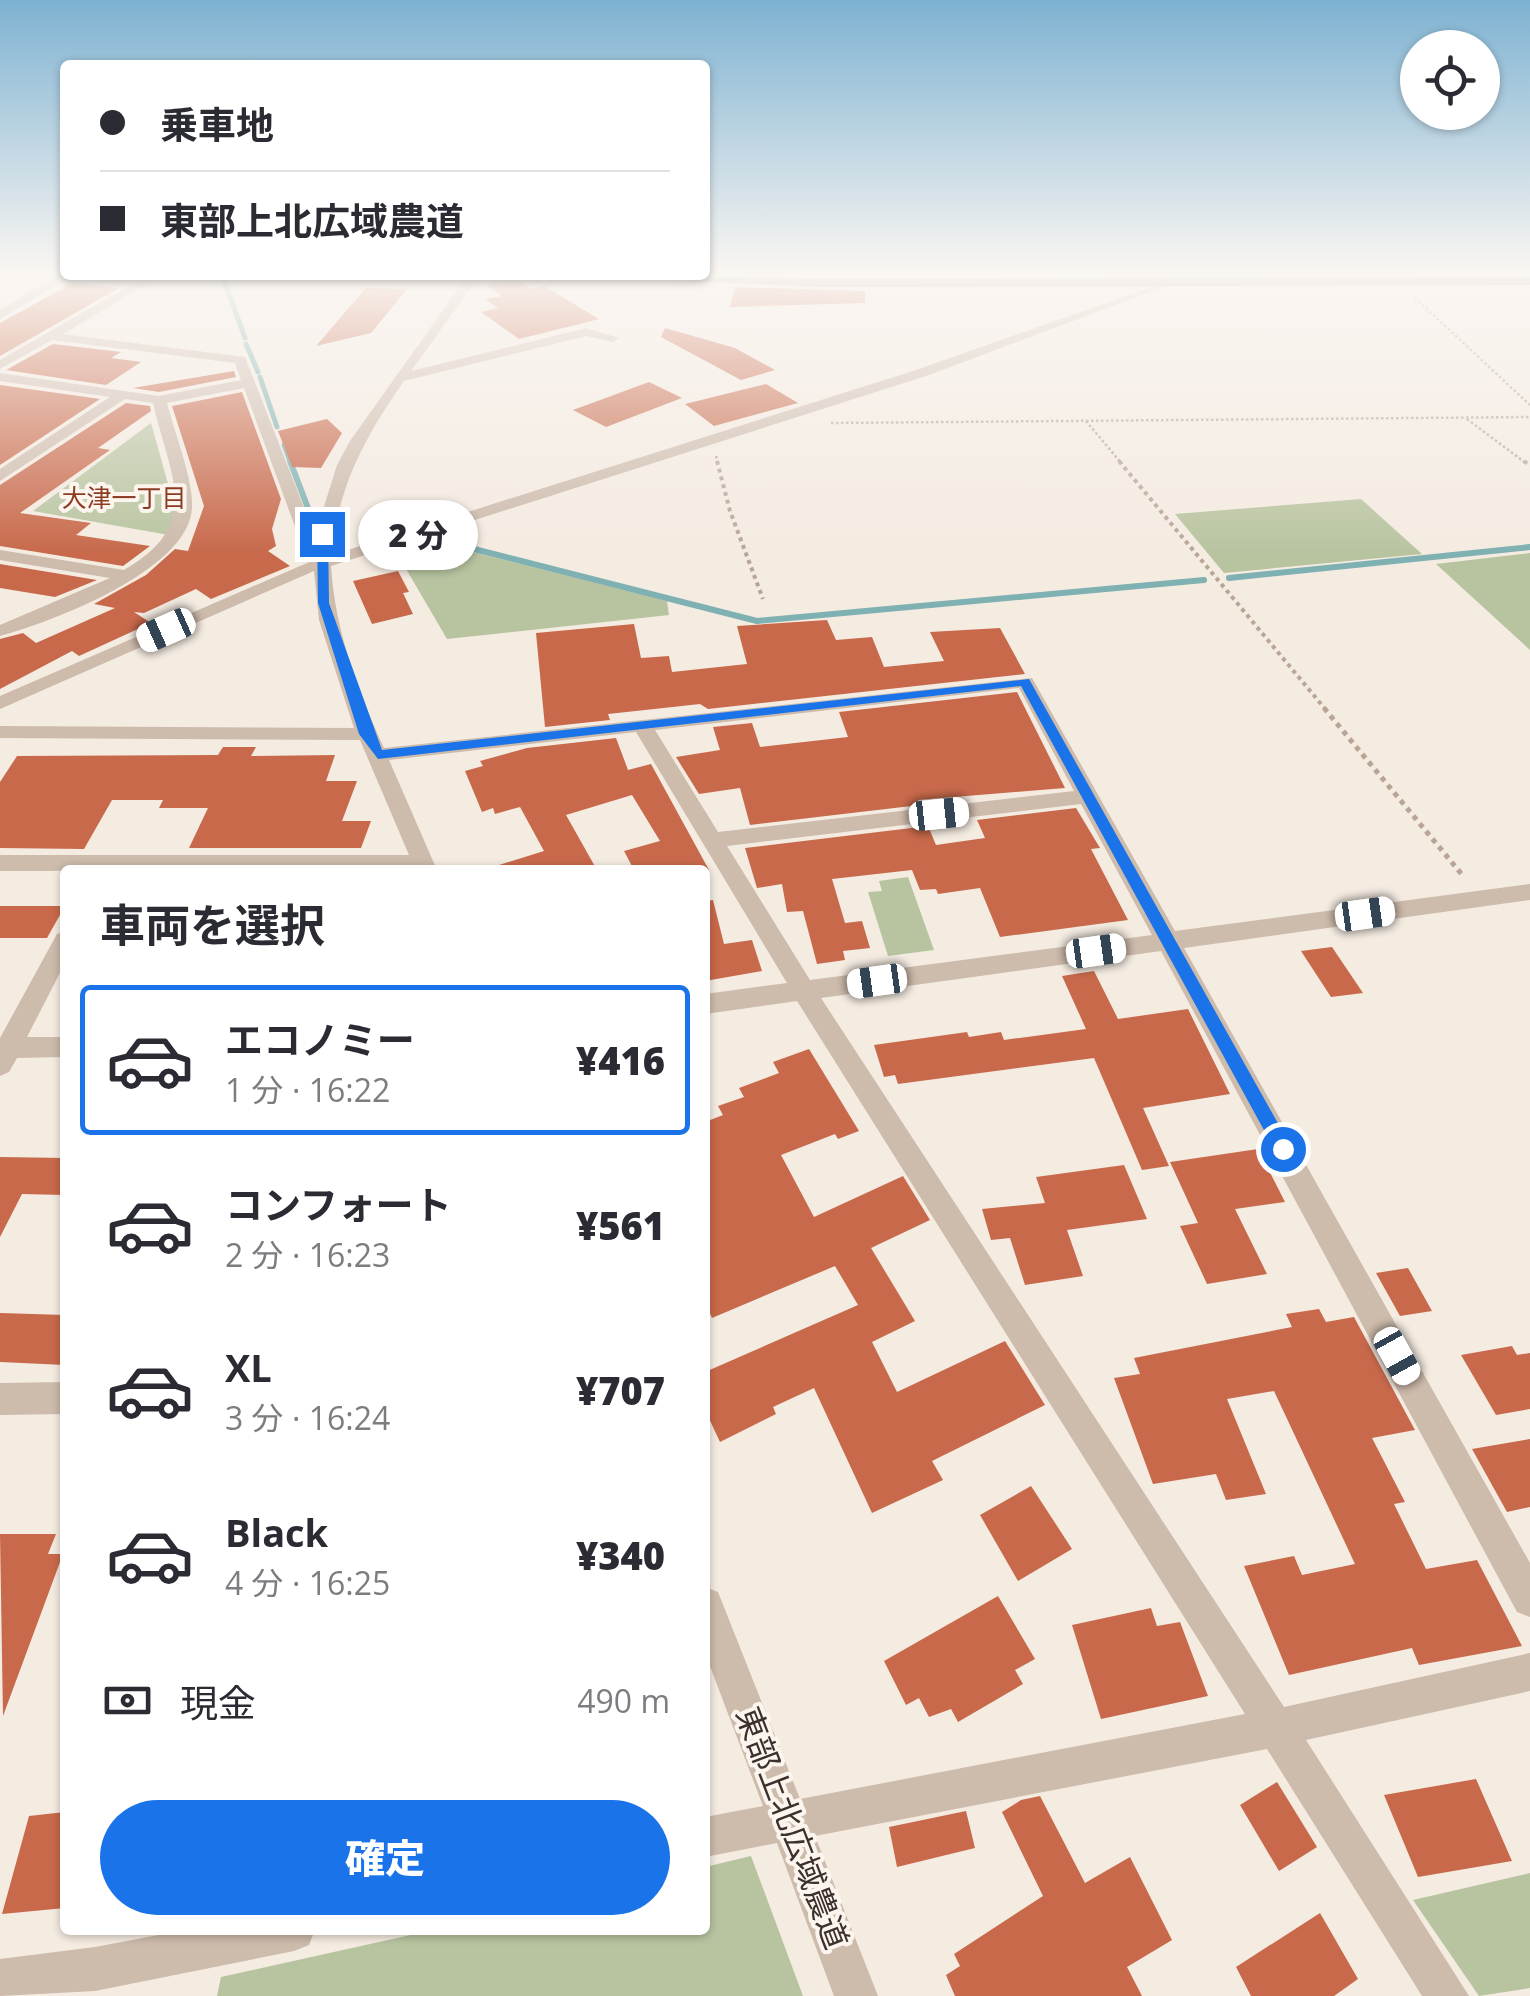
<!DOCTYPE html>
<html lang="ja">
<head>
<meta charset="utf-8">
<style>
	:root { --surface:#fff; --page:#f7f7f7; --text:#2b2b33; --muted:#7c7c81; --line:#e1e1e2; --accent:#1a73e8 }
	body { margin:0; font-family:"Open Sans","Noto Sans JP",sans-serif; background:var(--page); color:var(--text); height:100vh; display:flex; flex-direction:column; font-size:38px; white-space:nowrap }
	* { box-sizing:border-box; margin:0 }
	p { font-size:32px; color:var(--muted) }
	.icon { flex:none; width:55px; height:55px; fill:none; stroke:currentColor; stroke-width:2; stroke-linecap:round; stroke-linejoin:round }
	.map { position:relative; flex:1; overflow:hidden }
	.drawer { position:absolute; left:60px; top:865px; width:650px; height:1070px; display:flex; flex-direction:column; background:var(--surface); border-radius:10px; box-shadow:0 2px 8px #0004 }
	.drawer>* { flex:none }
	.guide { position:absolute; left:60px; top:60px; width:650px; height:220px; border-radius:10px; box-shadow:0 2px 8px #0004; display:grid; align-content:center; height:220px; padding:0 40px; background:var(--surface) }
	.fabs { position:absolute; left:1400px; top:30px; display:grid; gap:20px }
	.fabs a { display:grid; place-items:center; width:100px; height:100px; border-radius:50%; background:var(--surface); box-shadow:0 2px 8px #0004; font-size:50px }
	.end { position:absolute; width:45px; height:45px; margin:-22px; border:12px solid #1a73e8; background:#fff; box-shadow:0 0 0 5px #fff }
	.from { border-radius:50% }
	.bubble { position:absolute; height:70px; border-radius:35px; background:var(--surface); box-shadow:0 2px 8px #0004; font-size:32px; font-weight:800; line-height:70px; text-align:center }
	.car { position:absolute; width:30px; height:60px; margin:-30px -15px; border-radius:12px; box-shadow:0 0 8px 2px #0007; background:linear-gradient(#fff 24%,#345 0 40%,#fff 0 76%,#345 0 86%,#fff 0) }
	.guide b { display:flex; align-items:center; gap:35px; height:95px; font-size:38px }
	.guide b+b { border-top:2px solid var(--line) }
	.guide i { width:25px; height:25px; background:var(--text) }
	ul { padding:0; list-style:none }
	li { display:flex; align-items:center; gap:30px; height:150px; margin:0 20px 15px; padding:0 20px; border:5px solid transparent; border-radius:10px }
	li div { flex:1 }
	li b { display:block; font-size:38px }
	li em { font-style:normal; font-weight:800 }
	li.active { border-color:var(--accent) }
	li>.icon { width:90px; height:90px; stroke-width:1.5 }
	h2 { padding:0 40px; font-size:45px; line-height:120px }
	.pay { display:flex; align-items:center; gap:25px; height:110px; padding:0 40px; font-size:38px }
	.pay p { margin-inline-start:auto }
	.action { display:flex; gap:20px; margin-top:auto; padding:20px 40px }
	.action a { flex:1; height:115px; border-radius:60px; background:var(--accent); color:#fff; font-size:40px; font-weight:800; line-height:115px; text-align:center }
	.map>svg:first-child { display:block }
	.green { fill:#b8c4a0 }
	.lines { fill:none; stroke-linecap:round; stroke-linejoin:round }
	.stream-far1 { stroke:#7fb0b2; stroke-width:5 }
	.stream { stroke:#7fb0b2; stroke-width:6 }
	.building { fill:#c8694b }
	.path-far2 { stroke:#b9a596; stroke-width:2.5; stroke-dasharray:2.5 2.5; stroke-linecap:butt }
	.path-far1 { stroke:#b9a596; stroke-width:4; stroke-dasharray:4 4; stroke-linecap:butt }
	.path { stroke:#b9a596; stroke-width:5; stroke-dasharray:5 5; stroke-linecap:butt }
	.minor { fill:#cdbbac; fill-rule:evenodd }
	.major { fill:#7d675c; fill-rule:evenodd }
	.route { fill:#1a73e8 }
	.labels { text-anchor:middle; stroke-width:8; stroke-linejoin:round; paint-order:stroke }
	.far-neighbourhood-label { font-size:25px; fill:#8c3b22; stroke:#fbf5ee }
	.near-street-label { font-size:32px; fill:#3b302b; stroke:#fbf5ee }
</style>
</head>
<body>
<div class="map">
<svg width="1530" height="1996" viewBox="0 0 1530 1996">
	<rect width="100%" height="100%" fill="#f4ebe1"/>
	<!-- green -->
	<path class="green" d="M151,423L177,516L169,535L33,511Z
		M1361,499L1422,554L1224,573L1175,514Z
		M422,539L667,601L669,615L447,639L395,550Z
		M1530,553V650L1436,564Z
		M908,877L934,950L888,956L868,892L882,891L879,881Z
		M751,1856L803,1996H217L221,1977L433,1930H705V1867Z
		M1530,1873V1988L1479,1996L1413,1900Z"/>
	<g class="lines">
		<!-- stream-far1 -->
		<path class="stream-far1" d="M222,275L245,338
			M246,344L258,372
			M260,377L277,427
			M284,445L291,464"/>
		<!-- stream -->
		<path class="stream" d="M290,461L311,516
			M431,538L757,621L1204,580
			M1229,578L1530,547"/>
	</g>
	<!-- building -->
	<path class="building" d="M515,279L531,289L544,286L599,319L519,339L481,312L498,308L485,299L502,296L486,285Z
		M73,283L119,288L0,356V323Z
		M735,287L865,291V303L730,307Z
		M366,288L407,289L371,333L316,346Z
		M665,328L735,348L775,370L741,380L661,337Z
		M53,344L121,352L111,358L141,362L106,385L6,370Z
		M234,371L236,377L159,392L133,388Z
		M649,382L682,398L606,427L573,410Z
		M766,384L798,403L714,426L685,404Z
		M0,385L100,399L0,465Z
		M242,392L281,499L272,529L276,546L268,551L290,566L211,599L196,589L144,613L134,612L151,623L79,656L72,651L0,689V639L23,633L36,643L115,608L94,604L146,575L175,549L188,551L204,506L172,406Z
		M126,403L150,406L151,411L98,448L110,450L20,513L91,523L76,535L150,546L123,566L0,546V485Z
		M327,419L342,433L321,468L292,467L278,431Z
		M0,564L97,580L55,597L0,588Z
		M398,571L409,592L403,593L413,614L372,624L353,581Z
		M827,620L836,640L872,637L884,667L944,661L930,632L1000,628L1025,674L708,709L700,704L645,710L608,714L610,720L545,727L536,633L634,624L641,658L669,656L672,672L747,664L737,626Z
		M1017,692L1065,788L918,800L920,805L750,825L740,788L699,794L676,757L720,750L713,727L752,723L760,747L848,737L839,712Z
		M616,738L628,770L651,764L709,870H634L624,851L660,841L632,795L566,815L597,870H500L499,865L544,851L520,807L495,814L493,808L482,812L465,771L483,766L480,761L527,748Z
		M223,747H256L251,756L335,755L326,781H357L342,821H371L361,848H189L208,808H159L163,800H112L84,849L0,848V782L17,756L218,755Z
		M1076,808L1100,848L1091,849L1128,920L1000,937L980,888L938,894L936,889L920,890L912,870L832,879L845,923L862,921L870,948L843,951L845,960L817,964L803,911L787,912L782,884L757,888L745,848L928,826L936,845L985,838L977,820Z
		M713,900L724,944L752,940L762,971L705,981V901Z
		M0,906H65L47,938H0Z
		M1332,947L1363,993L1331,997L1301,951Z
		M1094,971L1118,1019L1188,1009L1230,1094L1143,1108L1169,1166L1142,1170L1094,1058L898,1084L895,1075L884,1077L874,1045L967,1032L969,1037L1001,1032L1004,1040L1086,1029L1062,976Z
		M809,1049L859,1131L838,1139L835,1134L781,1155L814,1217L903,1176L930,1220L871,1248L915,1321L872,1342L897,1392L1005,1341L1045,1405L932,1461L943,1480L872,1513L814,1388L773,1407L776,1414L720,1442L705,1410V1372L858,1305L835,1266L712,1318L705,1302V1122L723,1115L718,1106L744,1097L739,1088L779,1073L773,1062Z
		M1258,1149L1285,1202L1235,1209L1267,1274L1207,1284L1180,1226L1198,1223L1170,1162Z
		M0,1157L65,1158V1195L22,1194L0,1237Z
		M1124,1165L1147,1219L1067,1230L1083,1276L1025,1285L1010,1238L991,1240L982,1209L1045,1203L1036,1177Z
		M1408,1268L1432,1311L1400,1316L1376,1273Z
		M1319,1309L1326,1322L1354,1317L1415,1430L1372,1438L1405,1502L1394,1504L1426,1569L1477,1560L1522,1646L1419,1665L1412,1648L1289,1675L1244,1566L1294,1556L1302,1575L1355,1564L1274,1391L1227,1399L1266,1494L1226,1500L1216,1474L1153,1484L1114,1378L1140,1374L1134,1358L1292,1327L1286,1314Z
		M0,1313L65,1315V1365L0,1362Z
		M1512,1346L1517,1355L1530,1353V1409L1496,1415L1461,1355Z
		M1530,1439V1507L1507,1512L1472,1449Z
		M1031,1486L1072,1549L1018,1581L980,1515Z
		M0,1534H56L48,1554H63L3,1716Z
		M998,1596L1035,1659L1015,1670L1023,1684L958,1722L951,1709L929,1717L919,1698L906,1705L884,1661Z
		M1151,1608L1157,1626L1180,1622L1208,1696L1101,1719L1072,1625Z
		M1476,1779L1512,1861L1418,1877L1384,1795Z
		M1277,1782L1317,1847L1279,1871L1240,1805Z
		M1040,1796L1085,1883L1130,1857L1172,1940L1127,1967L1142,1996H955L946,1975L960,1966L954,1954L1043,1896L1002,1812L1021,1800Z
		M966,1811L975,1848L897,1867L889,1827Z
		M65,1812V1908L2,1914L29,1816Z
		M1320,1913L1358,1979L1334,1996H1251L1236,1967Z"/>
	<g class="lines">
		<!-- path-far2 -->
		<path class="path-far2" d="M1415,298L1530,405
			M1467,419L1527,464
			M1086,421L1122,464
			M831,423L1530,417
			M716,456L718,464"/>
		<!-- path-far1 -->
		<path class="path-far1" d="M717,461L730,511L763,599
			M1119,461L1326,710
			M1524,461L1530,466"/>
		<!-- path -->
		<path class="path" d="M1324,708L1464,877"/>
		<!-- minor -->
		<path class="minor" d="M61,273L73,275L0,319V310Z
			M148,275H162L63,334L245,357L312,528L317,529L337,465L350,441L468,275H480L411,371L586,328L619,338L613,342L586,336L404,381C366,435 337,488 332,555L916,370L1169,281V285L926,376L331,566C335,630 357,689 384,748L1032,678L1175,931L1530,884V900L1184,948L1530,1563V1617L1517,1612L1161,951L821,998L1284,1707L1530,1653V1691L1306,1740L1469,1996H1422L1267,1749L815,1836L878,1996H834L777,1843L705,1857V1817L763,1806L705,1653V1587L718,1592L800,1799L1245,1714L797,1001L705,1014V994L787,983L636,732L389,760L437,870L0,871V855H409L360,740L0,738V726L354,728L319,620L314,571L0,709V696L314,560L317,539L297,532L244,388L167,403C174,431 194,481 192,508C189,570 52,622 0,636V625L110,578L0,560V550L124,570C204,524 170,477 153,403L125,399L0,481V469L110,397L0,381V373L159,396L241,380L235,363L52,340L0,369V360ZM1019,688L1074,791L718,832L655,730ZM1081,804L1152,935L810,980L727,846Z
			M65,931V963L27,1037H65V1057L17,1058L9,1072L0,1076V1038L57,934Z
			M65,1382V1414L0,1415V1383Z
			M185,1930H315L309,1945L294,1951L95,1991L0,1996V1959L95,1947Z"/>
		<!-- major -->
		<path class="major" d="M614,275L823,279L1530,277V285L823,287L620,278Z"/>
	</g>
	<!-- sky -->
	<linearGradient id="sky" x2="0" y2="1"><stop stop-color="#7eb2d2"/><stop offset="0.49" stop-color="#faf6f2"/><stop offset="1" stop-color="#faf6f2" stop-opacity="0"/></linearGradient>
	<rect width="1530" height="553" fill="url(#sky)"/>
	<!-- route -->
	<path class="route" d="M322,531L328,534L329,603L382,750L1029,679L1289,1143V1154H1277L1021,686L378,759L359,734L318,603L317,534Z"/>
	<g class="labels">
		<!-- far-neighbourhood labels -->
		<g class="far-neighbourhood-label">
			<text x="124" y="507">大津一丁目</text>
		</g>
		<!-- near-street labels -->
		<g class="near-street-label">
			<text transform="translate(792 1828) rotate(69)" y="11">東部上北広域農道</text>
		</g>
	</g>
</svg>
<div class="fabs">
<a><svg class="icon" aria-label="locate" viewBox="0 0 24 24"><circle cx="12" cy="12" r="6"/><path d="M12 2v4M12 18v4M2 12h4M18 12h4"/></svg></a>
</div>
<i class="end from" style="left:1283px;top:1149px"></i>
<i class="end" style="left:322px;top:534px"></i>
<div class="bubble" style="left:358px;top:500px;width:120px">2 分</div>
<i class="car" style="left:166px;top:630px;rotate:246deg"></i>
<i class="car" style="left:939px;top:814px;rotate:84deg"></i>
<i class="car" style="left:1365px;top:914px;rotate:82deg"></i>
<i class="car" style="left:1096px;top:951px;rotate:82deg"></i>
<i class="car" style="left:877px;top:981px;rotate:262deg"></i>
<i class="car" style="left:1397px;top:1356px;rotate:151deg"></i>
<div class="guide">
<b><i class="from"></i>乗車地</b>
<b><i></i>東部上北広域農道</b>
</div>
<section class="drawer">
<h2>車両を選択</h2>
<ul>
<li class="active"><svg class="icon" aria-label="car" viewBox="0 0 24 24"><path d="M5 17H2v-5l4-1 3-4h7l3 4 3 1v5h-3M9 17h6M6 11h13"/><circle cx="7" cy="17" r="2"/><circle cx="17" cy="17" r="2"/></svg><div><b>エコノミー</b><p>1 分 · 16:22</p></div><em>¥416</em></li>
<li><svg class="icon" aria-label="car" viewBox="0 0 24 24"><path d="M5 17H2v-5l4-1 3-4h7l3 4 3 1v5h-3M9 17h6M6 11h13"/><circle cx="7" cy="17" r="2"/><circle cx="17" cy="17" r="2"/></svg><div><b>コンフォート</b><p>2 分 · 16:23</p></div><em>¥561</em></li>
<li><svg class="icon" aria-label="car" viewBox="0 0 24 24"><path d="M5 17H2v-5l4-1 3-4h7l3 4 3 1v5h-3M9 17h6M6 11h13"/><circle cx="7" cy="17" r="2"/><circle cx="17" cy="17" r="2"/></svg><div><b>XL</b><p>3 分 · 16:24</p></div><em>¥707</em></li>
<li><svg class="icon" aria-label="car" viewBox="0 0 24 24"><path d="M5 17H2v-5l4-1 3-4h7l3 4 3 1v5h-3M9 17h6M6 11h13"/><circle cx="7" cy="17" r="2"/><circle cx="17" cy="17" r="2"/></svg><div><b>Black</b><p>4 分 · 16:25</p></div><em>¥340</em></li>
</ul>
<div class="pay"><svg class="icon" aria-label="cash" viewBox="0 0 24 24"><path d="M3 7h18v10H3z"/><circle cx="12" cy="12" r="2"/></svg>現金<p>490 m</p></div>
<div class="action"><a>確定</a></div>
</section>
</div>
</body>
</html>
